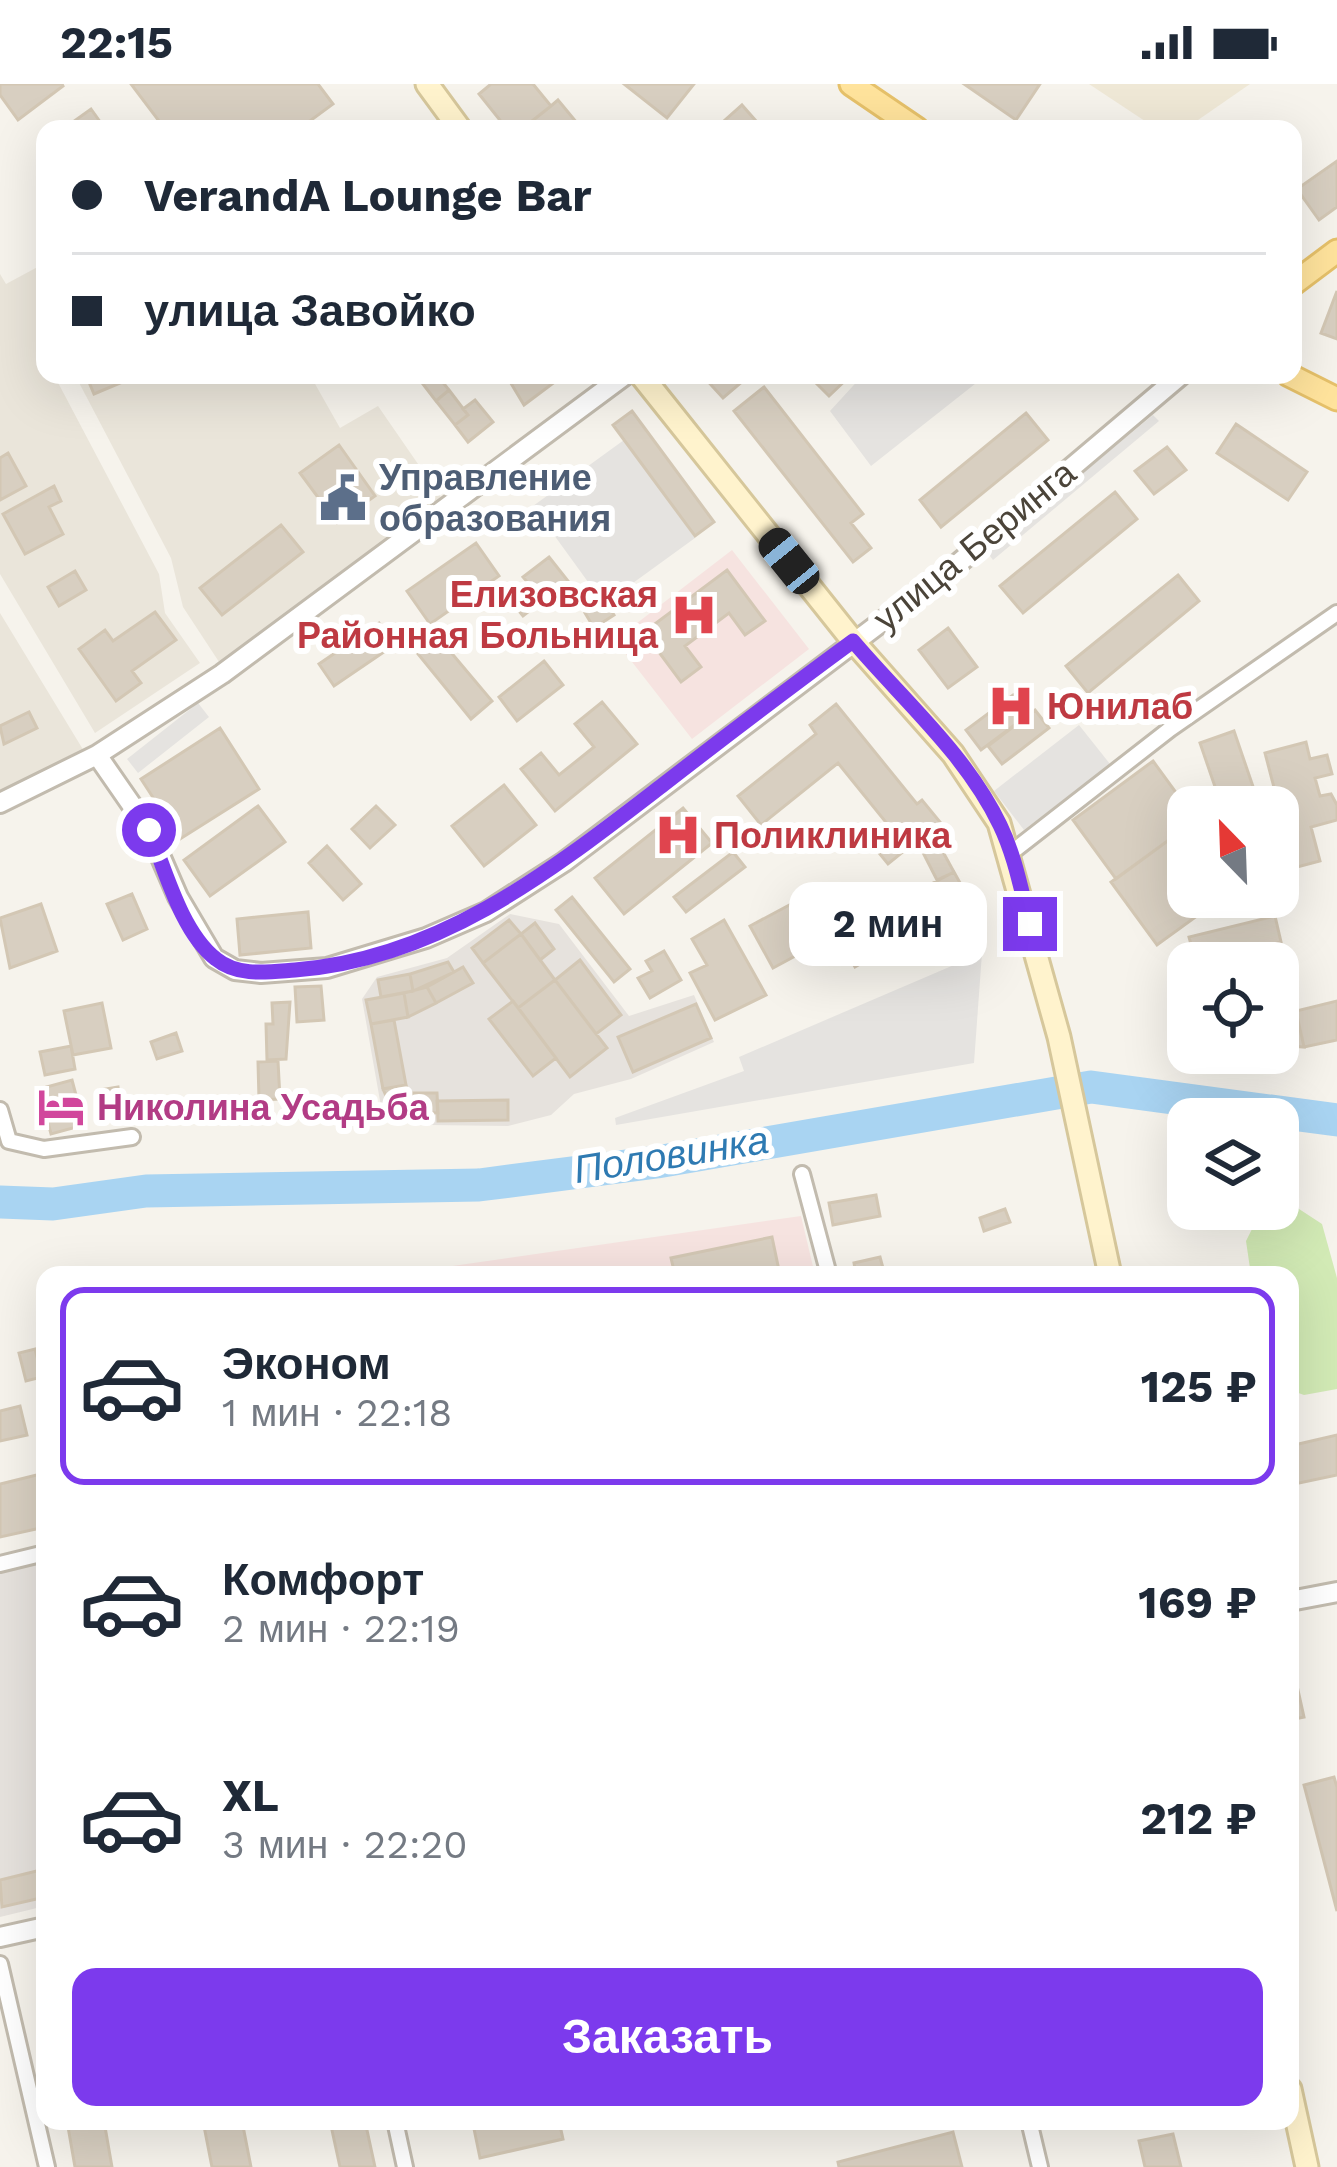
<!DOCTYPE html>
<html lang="ru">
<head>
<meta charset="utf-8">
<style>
	:root { --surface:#fff; --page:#f2f2f3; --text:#1f2937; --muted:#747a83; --line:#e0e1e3; --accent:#7c3aed }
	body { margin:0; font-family:"Work Sans",sans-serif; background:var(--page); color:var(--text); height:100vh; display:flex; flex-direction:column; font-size:45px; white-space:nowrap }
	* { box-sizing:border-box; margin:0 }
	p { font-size:39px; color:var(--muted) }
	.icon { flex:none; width:66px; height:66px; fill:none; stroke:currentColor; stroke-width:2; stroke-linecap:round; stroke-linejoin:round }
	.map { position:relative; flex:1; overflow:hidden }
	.sheet { position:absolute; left:36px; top:1182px; width:1263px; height:864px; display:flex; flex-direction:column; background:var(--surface); border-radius:24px; box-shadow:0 12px 48px #0002 }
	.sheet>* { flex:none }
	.banner { position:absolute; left:36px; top:36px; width:1266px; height:264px; border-radius:24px; box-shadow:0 12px 48px #0002; display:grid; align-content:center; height:264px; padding:0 36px; background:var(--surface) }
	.needle { width:78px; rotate:337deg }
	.fabs { position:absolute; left:1167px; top:702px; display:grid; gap:24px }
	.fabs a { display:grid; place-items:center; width:132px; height:132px; border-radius:24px; background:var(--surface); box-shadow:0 12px 48px #0002; font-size:60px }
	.end { position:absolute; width:54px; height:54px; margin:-27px; border:15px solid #7c3aed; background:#fff; box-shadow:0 0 0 6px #fff }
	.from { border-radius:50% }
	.bubble { position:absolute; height:84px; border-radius:24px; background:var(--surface); box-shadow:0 12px 48px #0002; font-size:39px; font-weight:700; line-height:84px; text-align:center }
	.car { position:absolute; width:36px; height:72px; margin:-36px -18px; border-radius:15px; box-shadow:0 0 9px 3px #0007; background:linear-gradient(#222 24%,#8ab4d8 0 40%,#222 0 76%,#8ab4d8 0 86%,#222 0) }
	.banner b { display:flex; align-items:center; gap:42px; height:114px; font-size:45px }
	.banner b+b { border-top:3px solid var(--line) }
	.banner i { width:30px; height:30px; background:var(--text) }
	ul { padding:21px 0 0; list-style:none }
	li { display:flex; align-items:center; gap:36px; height:198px; margin:0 24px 18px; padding:0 12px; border:6px solid transparent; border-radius:24px }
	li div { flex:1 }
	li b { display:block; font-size:45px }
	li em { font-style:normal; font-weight:700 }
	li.selected { border-color:var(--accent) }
	li>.icon { width:108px; height:108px; stroke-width:1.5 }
	.primary-button { display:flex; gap:24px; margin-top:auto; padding:24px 36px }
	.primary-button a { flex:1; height:138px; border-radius:24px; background:var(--accent); color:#fff; font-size:48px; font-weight:700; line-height:138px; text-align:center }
	.status { display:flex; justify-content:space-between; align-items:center; height:84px; padding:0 60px; background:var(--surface); direction:ltr }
	.status svg { height:33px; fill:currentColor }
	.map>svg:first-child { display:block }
	.residential { fill:#eae5da }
	.industrial { fill:#e6e2dd }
	.education { fill:#efe8d6 }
	.medical { fill:#f6e3e0 }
	.green { fill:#d2eab5 }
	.parking { fill:#e5e3e0 }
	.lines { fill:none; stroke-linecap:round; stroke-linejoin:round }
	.river { stroke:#a9d4f2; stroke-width:33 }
	.building { fill:#d8cfc1; stroke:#d3c7b4; stroke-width:3 }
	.minor-casing { stroke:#c2bbae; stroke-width:20 }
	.tertiary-casing { stroke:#c2bbae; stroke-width:24 }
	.secondary-casing { stroke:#d6c79b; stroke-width:27 }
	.primary-casing { stroke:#e6c16a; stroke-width:27 }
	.minor { stroke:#fff; stroke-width:14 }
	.tertiary { stroke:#fff; stroke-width:18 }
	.secondary { stroke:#fff3cd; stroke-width:21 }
	.primary { stroke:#ffe39c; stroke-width:21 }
	.route { stroke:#7c3aed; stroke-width:15 }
	.labels { text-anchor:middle; stroke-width:12; stroke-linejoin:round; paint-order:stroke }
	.service-label { font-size:36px; font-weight:bold; fill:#4e5e75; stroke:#fff; text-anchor:start }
	.street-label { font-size:36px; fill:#4b4439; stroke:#fff }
	.health-label { font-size:36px; font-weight:bold; fill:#be3a42; stroke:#fff; text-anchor:start }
	.hotel-label { font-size:36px; font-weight:bold; fill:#b23c85; stroke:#fff; text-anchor:start }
	.water-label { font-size:39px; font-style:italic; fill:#2e7ab2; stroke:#fff }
</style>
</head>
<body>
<div class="status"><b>22:15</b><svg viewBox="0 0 49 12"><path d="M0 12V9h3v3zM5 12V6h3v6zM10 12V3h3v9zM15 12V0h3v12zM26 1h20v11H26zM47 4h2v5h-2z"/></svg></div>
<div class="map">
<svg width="1337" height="2083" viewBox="0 0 1337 2083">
	<rect width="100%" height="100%" fill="#f6f3ec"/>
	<!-- residential -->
	<path class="residential" d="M45,179V291H54L159,490L165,529L200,579L95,649L0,490V190L6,200Z
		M75,291H310L340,344L378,322L447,422L223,584L183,523L171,474Z
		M0,529L90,677L0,721Z"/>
	<!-- industrial -->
	<path class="industrial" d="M510,830L559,840L629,932L694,911L714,958L631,995L574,1010L551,1031L508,1042L431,1041L382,1028L362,915L377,893L447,874Z
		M45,1477V1822L0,1833V1488Z"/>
	<!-- education -->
	<path class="education" d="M1089,0H1250L1185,45H1157Z"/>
	<!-- medical -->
	<path class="medical" d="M732,466L809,565L692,655L615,556Z
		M801,1132L815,1191H390Z"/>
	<!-- green -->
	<path class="green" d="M1296,1123L1322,1140L1337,1194V1305L1304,1311L1290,1306V1191H1251L1246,1157L1253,1143L1280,1125Z"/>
	<!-- parking -->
	<path class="parking" d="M863,291H975L980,296L871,382L830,327Z
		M1153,331L1159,337L993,476L987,468Z
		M624,356L695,454L604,520L533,422Z
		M198,619L209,633L138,689L127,675Z
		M1079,641L1110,680L1024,746L994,707Z
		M982,869L974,979L616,1041L615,1034L744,987L739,973Z"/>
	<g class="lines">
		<!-- river -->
		<path class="river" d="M0,1118L53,1120L146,1107L479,1101L657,1078L1091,1003L1337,1036"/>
	</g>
	<!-- building -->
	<path class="building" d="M0,0H62L63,2L18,36L0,11Z
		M131,0H318L333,20L299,45H165Z
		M491,0H533L551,22L522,45H507L479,10Z
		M624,0H694L667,34Z
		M964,0H1040L1016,36Z
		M558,16L582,45H522L551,22Z
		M742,21L763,45H715Z
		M91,25L103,42L63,45Z
		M1337,77V123L1319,136L1297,105Z
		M1337,207V255L1321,249Z
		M86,291H122L125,297L94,310Z
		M416,291H437L449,306L436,317Z
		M506,291H564L524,321Z
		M702,291H750L723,314Z
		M808,291H851L829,312Z
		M764,303L863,430L851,439L871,464L853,478L734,327Z
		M449,306L468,331L455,341L436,317Z
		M475,316L493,338L468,358L455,341L468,331L463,325Z
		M632,327L714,438L695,452L613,341Z
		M1026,329L1048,356L941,443L920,416Z
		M1236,340L1307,388L1288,416L1217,369Z
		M339,361L375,412L337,439L300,389Z
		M1167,363L1186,386L1154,410L1135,387Z
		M8,369L26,402L0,416V374Z
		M54,402L61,417L49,423L63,450L25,470L3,430Z
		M1115,408L1137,435L1023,529L1000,502Z
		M281,441L303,468L222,531L200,504Z
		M476,459L499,492L430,540L407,507Z
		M549,473L568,497L523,532L510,516L529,500L523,493Z
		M727,486L765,537L745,551L729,529L685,562L701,583L681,598L644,548Z
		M75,487L86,506L59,522L48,503Z
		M1178,491L1199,517L1088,609L1066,582Z
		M605,516L614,531L594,544L585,529Z
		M155,528L176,556L132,587L141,599L116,617L79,565L105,546L113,557Z
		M379,539L394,561L334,602L319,580Z
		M948,544L977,583L948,604L919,566Z
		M438,553L492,617L471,635L418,570Z
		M544,577L563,601L517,637L499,613Z
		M1013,611L1028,631L981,666L966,646Z
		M602,618L637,660L555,727L521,685L541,669L559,691L594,663L575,640Z
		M836,620L917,720L922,716L940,738L888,780L870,758L889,742L838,679L761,741L738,712L816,650L810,641Z
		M1035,626L1049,644L1002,680L988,662Z
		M29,628L37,644L4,660L0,642Z
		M220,644L259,705L180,755L141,695Z
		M1234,647L1260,723H1222L1200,659Z
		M1306,658L1310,675L1327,671L1332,690L1315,694L1320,712L1331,710L1337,721V736L1311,743L1320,777L1278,788V751L1297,746L1293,731L1282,734L1265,669Z
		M1153,677L1188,725V742L1116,795L1073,736Z
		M504,701L536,741L484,782L452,742Z
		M258,722L285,758L210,812L184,776Z
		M376,722L395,741L370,764L352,745Z
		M683,724L712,759L624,830L595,794Z
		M931,746L954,788L937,796L917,757Z
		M1181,747L1188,757V813H1223L1157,861L1111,798Z
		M327,762L361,800L343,816L309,779Z
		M733,768L745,783L686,828L674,813Z
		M954,788L971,819L912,850L895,819Z
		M846,806L862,836L773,884L750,842L808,811L814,823Z
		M890,809L912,850L882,867L860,825Z
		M132,810L147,845L123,856L107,820Z
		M572,813L630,885L614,898L556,826Z
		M41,820L57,867L10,884L0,834Z
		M308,828L311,864L240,871L237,835Z
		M1275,832L1281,858L1196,879L1189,853Z
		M509,836L521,850L483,879L472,864Z
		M724,836L766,911L715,936L690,889L707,881L692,855Z
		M864,838L881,868L855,883L838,853Z
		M535,839L554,865L540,876L521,850Z
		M521,850L555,896L518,924L483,879Z
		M664,867L681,896L650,914L638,894L652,887L646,877Z
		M580,876L621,931L596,950L555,896Z
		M448,878L454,888L413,907L410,890Z
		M463,883L473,899L436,919L427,903Z
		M410,890L413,907L381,913L378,896Z
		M555,896L607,964L570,993L518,924Z
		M321,902L324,936L297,938L295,903Z
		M427,903L436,919L408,933L404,909Z
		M1292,908L1296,927L1304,963L1278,961V911Z
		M404,909L408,933L371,940L366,916Z
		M513,917L556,974L533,992L489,935Z
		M1337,917V956L1304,963L1296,927Z
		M290,918L286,975L267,976L266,940H273L272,919Z
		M102,919L111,964L73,971L64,927Z
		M696,920L711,954L633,988L618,953Z
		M394,936L406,1001L383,1005L371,940Z
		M176,949L182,967L157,975L151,958Z
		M71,962L75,985L45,991L40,968Z
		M278,977L280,1015L259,1016L258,978Z
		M72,996L84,1041L51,1050L39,1005Z
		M406,1001L409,1009H437L438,1029L393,1028L383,1005Z
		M118,1003L121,1028L103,1030L100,1006Z
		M508,1016V1036L438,1037L437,1017Z
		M876,1111L880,1132L833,1141L829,1119Z
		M1005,1125L1010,1138L984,1147L980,1134Z
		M772,1153L780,1191H675L671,1174Z
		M880,1173L884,1188L892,1191H856L854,1179Z
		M35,1265L42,1293L26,1297L19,1269Z
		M20,1322L27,1351L0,1357V1327Z
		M1337,1351V1391L1290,1401V1362Z
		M45,1389V1443L0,1453V1400Z
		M1290,1570L1304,1633L1290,1636Z
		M1334,1693L1337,1703V1827L1304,1701Z
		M45,1785V1813L2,1823L0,1796Z
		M67,2037H104L112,2083H75Z
		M203,2037H242L251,2083H212Z
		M330,2037H365L375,2083H340Z
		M487,2037H559L563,2055L480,2074L473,2040Z
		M953,2048L962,2083H839L838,2078Z
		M1173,2050L1181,2083H1145L1139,2057Z"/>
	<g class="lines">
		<defs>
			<path id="minor" d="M1012,768L1170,645L1337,529
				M0,1026L9,1057L44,1065L132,1053
				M802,1090L829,1191
				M0,1480L45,1469
				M0,1880L47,2083
				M395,2037L405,2083
				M1029,2037L1040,2083"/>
			<path id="tertiary" d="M97,671L149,746L178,813L214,874L235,886L261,889L327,884L426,854L486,828L564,778L954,483L1181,291
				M0,719L97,671L222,590L625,291
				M1290,1517L1337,1508
				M0,1853L45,1843"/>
			<path id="secondary" d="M427,0L460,45
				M641,291L853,557L953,670L999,739L1059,953L1110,1191
				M1290,2005L1307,2083"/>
			<path id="primary" d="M851,0L917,45
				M1293,200L1337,167
				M1289,291L1337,315"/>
		</defs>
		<!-- minor casing -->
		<use href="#minor" class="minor-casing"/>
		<!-- tertiary casing -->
		<use href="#tertiary" class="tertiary-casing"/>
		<!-- secondary casing -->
		<use href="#secondary" class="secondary-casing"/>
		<!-- primary casing -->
		<use href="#primary" class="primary-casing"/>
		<!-- minor -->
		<use href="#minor" class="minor"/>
		<!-- tertiary -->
		<use href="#tertiary" class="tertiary"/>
		<!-- secondary -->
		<use href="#secondary" class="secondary"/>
		<!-- primary -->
		<use href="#primary" class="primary"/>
	</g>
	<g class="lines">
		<!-- route -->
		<path class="route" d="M149,746C165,785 181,848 216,875C238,893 268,888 295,886C441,875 552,786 664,700C726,652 789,604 853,557C903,616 966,670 1000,741C1015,772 1021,806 1030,840"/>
	</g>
	<!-- icons -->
	<defs>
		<symbol id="civic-bare" viewBox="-9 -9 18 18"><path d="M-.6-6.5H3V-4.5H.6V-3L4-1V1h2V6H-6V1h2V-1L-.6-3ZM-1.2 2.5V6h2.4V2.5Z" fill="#5c6f8a" stroke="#fff" stroke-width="2.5" paint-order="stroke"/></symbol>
		<symbol id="hospital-bare" viewBox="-9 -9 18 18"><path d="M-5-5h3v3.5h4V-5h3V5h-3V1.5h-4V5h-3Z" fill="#e0444e" stroke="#fff" stroke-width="2.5" paint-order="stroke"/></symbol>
		<symbol id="hotel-bare" viewBox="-9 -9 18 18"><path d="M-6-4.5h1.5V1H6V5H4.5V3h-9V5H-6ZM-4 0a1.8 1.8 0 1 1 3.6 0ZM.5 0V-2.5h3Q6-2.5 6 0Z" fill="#d1479c" stroke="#fff" stroke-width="2.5" paint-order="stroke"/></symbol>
	</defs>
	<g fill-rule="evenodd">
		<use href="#civic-bare" x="310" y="381" width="66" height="66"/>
		<use href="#hospital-bare" x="661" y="498" width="66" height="66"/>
		<use href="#hospital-bare" x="978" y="589" width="66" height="66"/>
		<use href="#hospital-bare" x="645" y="718" width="66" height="66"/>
		<use href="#hotel-bare" x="28" y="990" width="66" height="66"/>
	</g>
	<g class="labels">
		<!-- service labels -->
		<g class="service-label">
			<text x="379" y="406">Управление<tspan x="379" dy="41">образования</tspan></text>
		</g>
		<!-- street labels -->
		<g class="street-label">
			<text transform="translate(974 461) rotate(-39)" y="13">улица Беринга</text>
		</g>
		<!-- health labels -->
		<g class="health-label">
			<text x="658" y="523" text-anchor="end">Елизовская<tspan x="658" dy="41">Районная Больница</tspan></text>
			<text x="1047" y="635">Юнилаб</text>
			<text x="714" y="764">Поликлиника</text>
		</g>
		<!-- hotel labels -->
		<g class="hotel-label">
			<text x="97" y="1036">Николина Усадьба</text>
		</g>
		<!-- water labels -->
		<g class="water-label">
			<text transform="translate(671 1070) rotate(-9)" y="14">Половинка</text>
		</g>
	</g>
</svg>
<div class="fabs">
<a><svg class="needle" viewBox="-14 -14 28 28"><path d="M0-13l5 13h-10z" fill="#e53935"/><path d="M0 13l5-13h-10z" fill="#747a83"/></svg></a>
<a><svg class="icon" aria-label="locate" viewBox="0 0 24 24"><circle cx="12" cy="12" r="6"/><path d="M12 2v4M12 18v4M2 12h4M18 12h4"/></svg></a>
<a><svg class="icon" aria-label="layers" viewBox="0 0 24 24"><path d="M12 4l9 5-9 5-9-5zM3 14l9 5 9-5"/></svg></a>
</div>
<i class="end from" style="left:149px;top:746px"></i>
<i class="end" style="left:1030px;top:840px"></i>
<div class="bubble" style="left:789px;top:798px;width:198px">2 мин</div>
<i class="car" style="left:789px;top:477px;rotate:321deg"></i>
<div class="banner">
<b><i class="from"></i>VerandA Lounge Bar</b>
<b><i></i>улица Завойко</b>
</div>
<section class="sheet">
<ul>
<li class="selected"><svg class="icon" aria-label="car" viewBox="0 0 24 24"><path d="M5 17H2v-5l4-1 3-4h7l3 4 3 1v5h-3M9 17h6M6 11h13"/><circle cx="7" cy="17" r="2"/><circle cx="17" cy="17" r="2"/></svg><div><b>Эконом</b><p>1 мин · 22:18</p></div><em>125 ₽</em></li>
<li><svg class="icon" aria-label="car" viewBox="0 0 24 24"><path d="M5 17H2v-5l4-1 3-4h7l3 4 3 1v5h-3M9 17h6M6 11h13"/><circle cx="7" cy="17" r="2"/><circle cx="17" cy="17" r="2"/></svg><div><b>Комфорт</b><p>2 мин · 22:19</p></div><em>169 ₽</em></li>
<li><svg class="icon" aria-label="car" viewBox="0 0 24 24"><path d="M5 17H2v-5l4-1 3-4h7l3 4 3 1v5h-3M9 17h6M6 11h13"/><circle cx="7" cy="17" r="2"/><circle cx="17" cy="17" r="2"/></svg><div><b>XL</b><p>3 мин · 22:20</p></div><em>212 ₽</em></li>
</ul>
<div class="primary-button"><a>Заказать</a></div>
</section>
</div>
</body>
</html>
